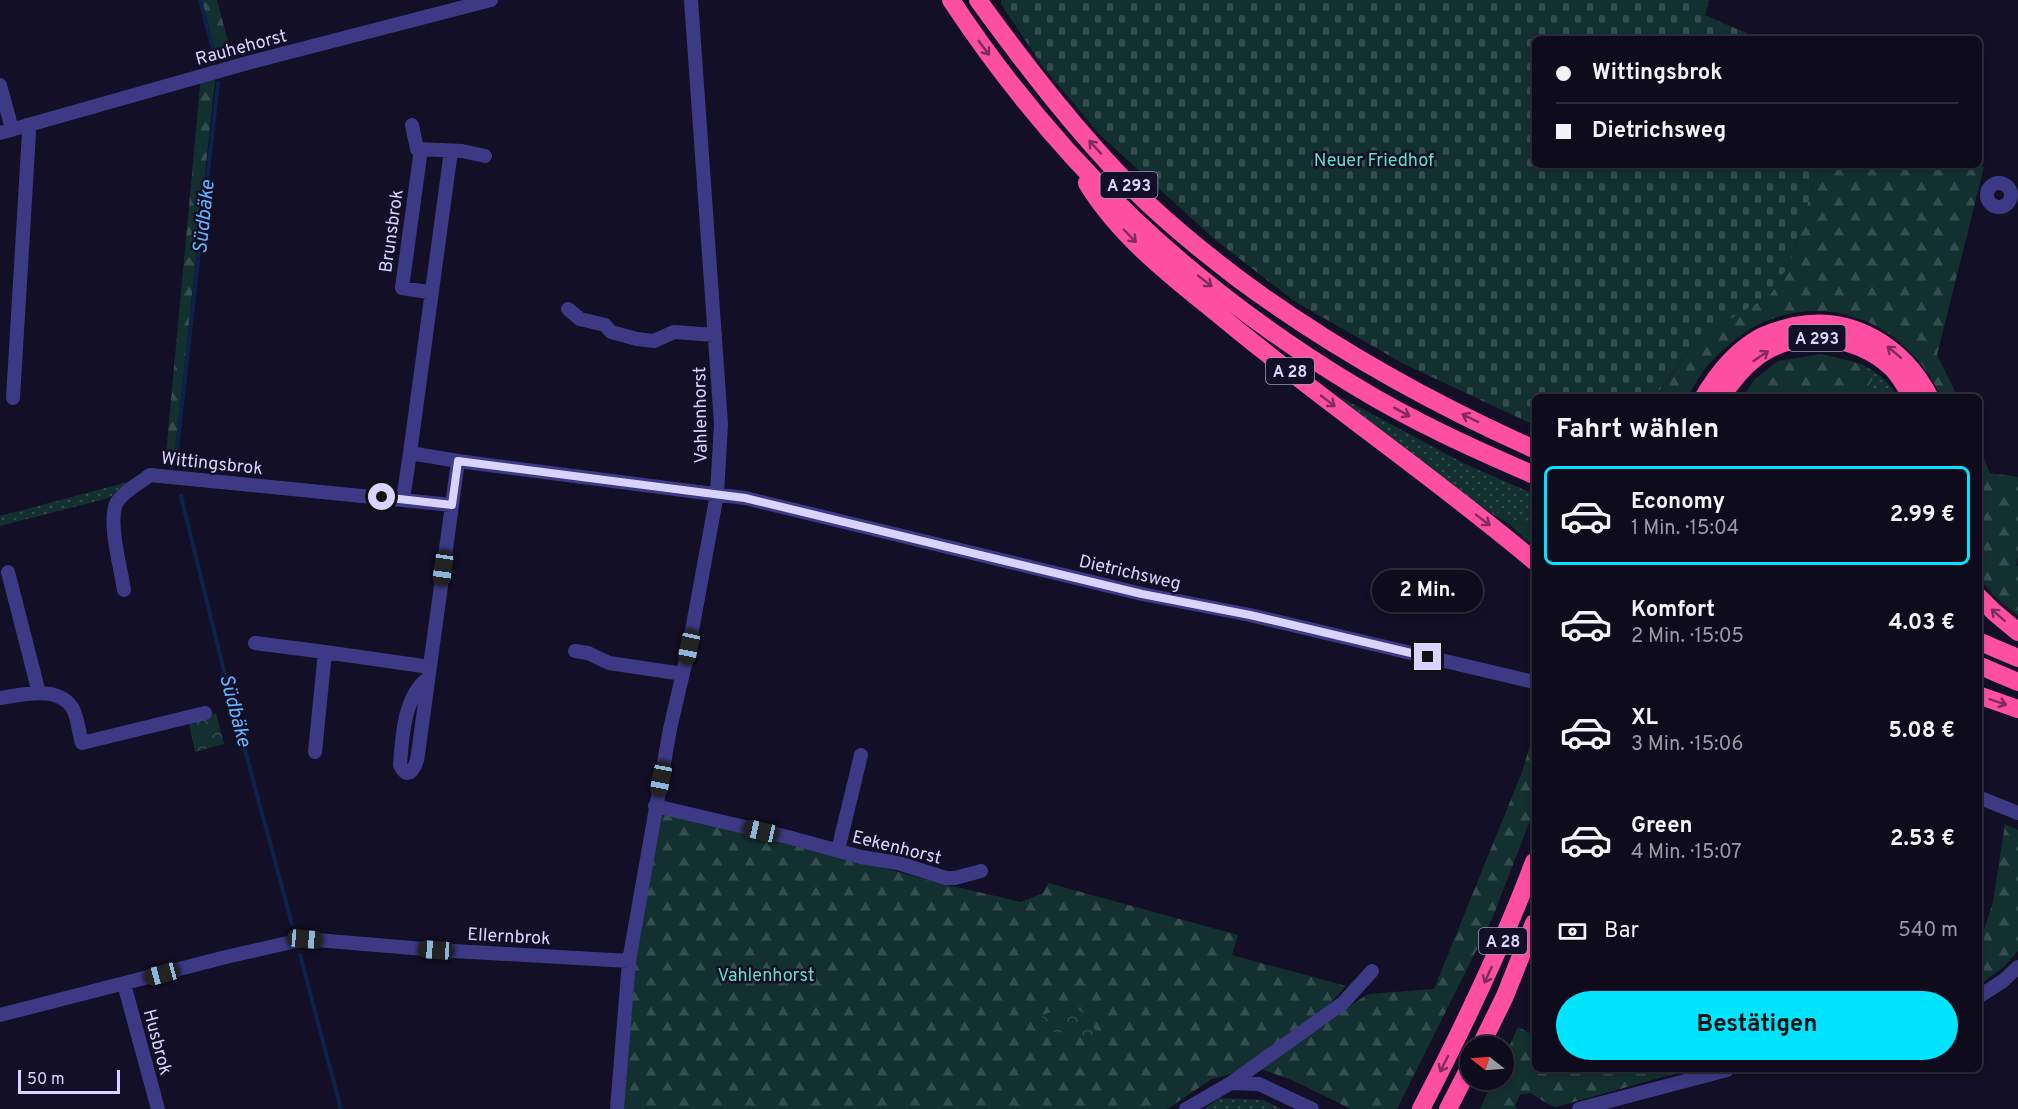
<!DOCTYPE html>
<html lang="de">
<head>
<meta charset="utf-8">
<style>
	:root { --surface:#0e0b1c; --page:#1c1929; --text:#f1f3f6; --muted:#9b9ba3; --line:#2e2b3b; --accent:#00e5ff }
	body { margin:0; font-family:Overpass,sans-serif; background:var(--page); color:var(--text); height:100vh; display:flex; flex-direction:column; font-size:22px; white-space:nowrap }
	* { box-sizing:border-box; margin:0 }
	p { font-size:20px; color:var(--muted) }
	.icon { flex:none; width:33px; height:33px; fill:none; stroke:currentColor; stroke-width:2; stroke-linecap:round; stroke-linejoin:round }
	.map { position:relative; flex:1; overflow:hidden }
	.sheet { position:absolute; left:1532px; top:394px; width:450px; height:678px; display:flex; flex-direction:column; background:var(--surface); border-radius:9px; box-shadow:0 3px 9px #0003,0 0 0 2px var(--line) }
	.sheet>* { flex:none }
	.banner { position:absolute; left:1532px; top:36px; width:450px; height:132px; border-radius:9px; box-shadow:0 3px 9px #0003,0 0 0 2px var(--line); display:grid; align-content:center; height:132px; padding:0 24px; background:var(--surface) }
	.needle { width:39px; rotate:287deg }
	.buttons { position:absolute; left:1460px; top:1036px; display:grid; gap:12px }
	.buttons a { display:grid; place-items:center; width:54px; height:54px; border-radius:50%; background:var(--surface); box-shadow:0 3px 9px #0003,0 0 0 2px var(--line); font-size:30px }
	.scale { position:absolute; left:18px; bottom:15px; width:102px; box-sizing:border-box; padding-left:6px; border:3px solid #d9d4ff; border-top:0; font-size:16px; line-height:21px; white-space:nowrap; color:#d9d4ff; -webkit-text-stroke:4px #130f26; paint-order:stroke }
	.end { position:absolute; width:27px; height:27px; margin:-14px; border:8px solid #d9d4ff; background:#111; box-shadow:0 0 0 3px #111 }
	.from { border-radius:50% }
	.bubble { position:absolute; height:42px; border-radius:21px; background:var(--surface); box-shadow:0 3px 9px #0003,0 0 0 2px var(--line); font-size:20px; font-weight:700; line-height:42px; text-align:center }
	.car { position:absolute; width:18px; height:36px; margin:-18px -9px; border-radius:8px; box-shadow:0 0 4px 2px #0007; background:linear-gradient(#222 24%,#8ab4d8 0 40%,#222 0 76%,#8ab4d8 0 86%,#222 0) }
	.banner b { display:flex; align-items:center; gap:21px; height:57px; font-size:22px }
	.banner b+b { border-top:2px solid var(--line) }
	.banner i { width:15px; height:15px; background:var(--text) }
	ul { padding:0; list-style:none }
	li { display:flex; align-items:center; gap:18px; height:99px; margin:0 12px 9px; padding:0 12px; border:3px solid transparent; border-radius:9px }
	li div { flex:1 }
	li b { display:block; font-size:22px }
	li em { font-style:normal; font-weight:700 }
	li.selected { border-color:var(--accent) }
	li>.icon { width:54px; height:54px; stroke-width:1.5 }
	h2 { padding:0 24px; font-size:27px; line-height:72px }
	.pay { display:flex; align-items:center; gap:15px; height:66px; padding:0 24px; font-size:22px }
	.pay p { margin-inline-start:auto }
	.cta { display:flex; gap:12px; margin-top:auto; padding:12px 24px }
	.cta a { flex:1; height:69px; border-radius:36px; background:var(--accent); color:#111; font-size:24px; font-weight:700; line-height:69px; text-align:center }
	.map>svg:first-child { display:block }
	.grass { fill:url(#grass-dots) }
	.forest { fill:url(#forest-firs) }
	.cemetery { fill:url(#cemetery-stones) }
	.park { fill:url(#park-crowns) }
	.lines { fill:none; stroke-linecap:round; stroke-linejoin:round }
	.stream { stroke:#0c2248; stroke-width:4 }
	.minor { stroke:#3d3a85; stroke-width:14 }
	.motorway { stroke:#ff4fa3; stroke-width:18 }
	.oneway { stroke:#7d2c5e }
	.route { stroke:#d9d4ff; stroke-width:8 }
	.labels { text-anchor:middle; stroke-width:5; stroke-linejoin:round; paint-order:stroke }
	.shield { fill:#130f26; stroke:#9e99be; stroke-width:1.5 }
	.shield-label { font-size:16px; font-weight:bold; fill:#d9d4ff }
	.street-label { font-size:18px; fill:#d9d4ff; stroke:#130f26 }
	.park-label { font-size:18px; fill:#5fe0c0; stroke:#130f26 }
	.water-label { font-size:20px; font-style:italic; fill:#62b6ff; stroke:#130f26 }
</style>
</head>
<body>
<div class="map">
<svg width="2018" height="1109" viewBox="0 0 2018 1109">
	<defs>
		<pattern id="grass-dots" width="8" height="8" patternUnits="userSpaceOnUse" patternTransform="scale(1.5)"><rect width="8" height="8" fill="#12302f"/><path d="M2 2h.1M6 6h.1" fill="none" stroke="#344d4e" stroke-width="1.8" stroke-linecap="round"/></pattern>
		<pattern id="forest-firs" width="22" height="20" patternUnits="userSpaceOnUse" patternTransform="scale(1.5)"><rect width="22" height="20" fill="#12302f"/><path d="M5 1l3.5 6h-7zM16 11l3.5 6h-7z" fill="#344d4e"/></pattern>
		<pattern id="cemetery-stones" width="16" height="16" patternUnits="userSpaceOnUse" patternTransform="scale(1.5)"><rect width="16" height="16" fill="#12302f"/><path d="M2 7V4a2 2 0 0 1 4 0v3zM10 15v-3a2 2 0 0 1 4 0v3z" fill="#344d4e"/></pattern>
		<pattern id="park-crowns" width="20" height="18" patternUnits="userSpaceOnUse" patternTransform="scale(1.5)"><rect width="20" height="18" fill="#12302f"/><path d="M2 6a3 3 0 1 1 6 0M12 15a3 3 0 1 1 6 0" fill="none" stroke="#344d4e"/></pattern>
	</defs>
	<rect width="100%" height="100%" fill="#130f26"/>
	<!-- grass -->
	<path class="grass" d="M1855,362C1871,367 1891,382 1897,397H1861L1873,379Z
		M1333,393L1465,464L1534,494V528L1478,505Z
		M128,482L109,498L0,526V516Z
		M1220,1098L1264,1100L1282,1109H1203Z"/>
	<!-- forest -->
	<path class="forest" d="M200,0H217L230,49L214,53Z
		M216,72L175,454H166L201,76Z
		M1819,165H1955L1984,167L1937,355L1958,397H1941C1911,329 1836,291 1764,322C1746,330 1726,346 1713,360C1702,370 1695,385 1687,397L1655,398L1697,339L1770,295L1790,263Z
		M1821,354L1855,362L1873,379L1861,397H1742L1755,379L1778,361Z
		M1978,446L1990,473L2018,477V557L2016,565L2018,566V616L1993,595L1979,578Z
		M1478,505L1534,528V547L1509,524Z
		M1534,732V810L1492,919L1397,1109H1351L1294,1081L1258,1068L1317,1027L1368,994L1434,989L1522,772Z
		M661,811L736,827L939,883L1021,902L1043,893L1048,883L1238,935L1232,955L1346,986L1323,1011L1238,1072L1212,1079L1167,1109H623L633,958Z
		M2005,824L2018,830V951L2005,966L1979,985V945L1993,902Z
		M1518,1027L1534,1035V1070H1688L1556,1107L1548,1104L1530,1093L1520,1095L1515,1106L1517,1109H1480L1493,1080H1503V1060Z"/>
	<!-- cemetery -->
	<path class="cemetery" d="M1001,0H1709L1705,15L1760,39H1534V165H1819L1790,263L1770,295L1697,339L1655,397L1534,398V425L1404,364L1294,301L1213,238L1099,134L1043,67L1001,4Z"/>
	<!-- park -->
	<path class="park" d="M216,713L224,744L195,752L189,723Z
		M1074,1006L1086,1015L1100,1038L1049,1031L1041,1015Z"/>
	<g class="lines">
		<!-- stream -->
		<path class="stream" d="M200,0L214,53
			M176,458L218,83
			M181,496L229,691L292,924
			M300,955L341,1109"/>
		<!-- minor -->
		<path class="minor" d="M0,85L12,129
			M412,125L417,149L462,151L485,156
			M0,133L251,62L491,0
			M421,149L402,288L428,292L431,295
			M1987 195a12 12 0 1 1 24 0a12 12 0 1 1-24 0Z
			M568,309L580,319L605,325L611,332L637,339L654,341L674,332L715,335
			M13,398L29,133L27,125
			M410,453L451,151
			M403,499L410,453L458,461L745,498L1142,594L1250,615L1534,682
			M8,572L39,693
			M124,590C121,569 107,520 117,502C124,491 140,483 150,475L452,505
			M255,643L325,652
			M575,651L588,653L609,663L683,674
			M428,678C404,696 402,737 400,765C409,784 417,764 418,754L458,461
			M0,698C22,695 61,684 74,711C78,721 79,733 82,743L205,713
			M315,752L325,652L430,667
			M1978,797L2018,813
			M655,806L788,837L861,857L898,863L946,878H955L981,871
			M838,850L861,755
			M124,984L158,1109
			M1978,997L2003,981L2018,967
			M0,1015L226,957L305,939L436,950L629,961
			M1231,1083L1343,1003L1372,971
			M617,1109L629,961L670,729L689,647L717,494L721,424L691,0
			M1186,1109L1231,1083L1259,1084L1312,1109
			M1579,1109L1727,1070"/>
		<!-- motorway -->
		<path class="motorway" d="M951,0C1058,162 1189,286 1355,386C1412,421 1474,449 1534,475
			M978,0C1026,66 1076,131 1133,189C1166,222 1203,252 1240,280C1331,347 1431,403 1534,449
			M1087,183C1119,236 1171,276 1218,314C1321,400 1432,475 1534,561
			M1703,398C1717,374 1736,351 1759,338C1770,332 1782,329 1794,326C1852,314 1904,347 1930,398
			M1721,398C1731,382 1743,367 1758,356C1797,328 1856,335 1891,367C1900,376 1906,387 1912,398
			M1978,596L1994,612L2018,632
			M1978,641L2018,658
			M1978,665L2018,682
			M1978,695L2018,709
			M1480,1047L1505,996L1534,923
			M1421,1109C1463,1028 1502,947 1534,862
			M1448,1109L1470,1066"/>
	</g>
	<!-- one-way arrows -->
	<defs><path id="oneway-shaft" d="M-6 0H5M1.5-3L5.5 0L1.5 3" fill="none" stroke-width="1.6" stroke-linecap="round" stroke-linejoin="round" transform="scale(1.5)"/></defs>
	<g class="oneway">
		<use href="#oneway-shaft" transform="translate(984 48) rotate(53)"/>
		<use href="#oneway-shaft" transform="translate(1095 147) rotate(-132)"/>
		<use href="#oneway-shaft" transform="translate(1130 236) rotate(46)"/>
		<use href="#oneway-shaft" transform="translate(1205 281) rotate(38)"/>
		<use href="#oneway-shaft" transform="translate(1894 352) rotate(-140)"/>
		<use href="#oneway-shaft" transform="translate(1761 356) rotate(-34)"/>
		<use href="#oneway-shaft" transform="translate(1328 401) rotate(38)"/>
		<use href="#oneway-shaft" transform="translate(1402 412) rotate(29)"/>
		<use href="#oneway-shaft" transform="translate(1470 418) rotate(-154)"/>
		<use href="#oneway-shaft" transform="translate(1483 520) rotate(37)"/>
		<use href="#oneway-shaft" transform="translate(1998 615) rotate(-139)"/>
		<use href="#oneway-shaft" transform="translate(1998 702) rotate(19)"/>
		<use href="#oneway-shaft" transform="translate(1488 975) rotate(114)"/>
		<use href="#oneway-shaft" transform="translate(1444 1064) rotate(117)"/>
	</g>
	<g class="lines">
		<!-- route -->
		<path class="route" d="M382,497L452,505L458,461L745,498L1142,594L1250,615L1428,657"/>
	</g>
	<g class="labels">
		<!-- shield labels -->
		<g class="shield">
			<rect x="1100.5" y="172" width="57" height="26" rx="4.5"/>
			<rect x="1788.5" y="325" width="57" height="26" rx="4.5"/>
			<rect x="1266" y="358" width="48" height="26" rx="4.5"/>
			<rect x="1479" y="928" width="48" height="26" rx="4.5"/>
		</g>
		<g class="shield-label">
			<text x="1129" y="191">A 293</text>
			<text x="1817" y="344">A 293</text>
			<text x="1290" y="377">A 28</text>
			<text x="1503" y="947">A 28</text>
		</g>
		<!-- street labels -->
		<g class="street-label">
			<text transform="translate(241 47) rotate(-15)" y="6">Rauhehorst</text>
			<text transform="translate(391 231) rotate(-82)" y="6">Brunsbrok</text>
			<text transform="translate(700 415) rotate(-91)" y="6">Vahlenhorst</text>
			<text transform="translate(212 463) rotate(6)" y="6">Wittingsbrok</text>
			<text transform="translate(1130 572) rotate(13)" y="6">Dietrichsweg</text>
			<text transform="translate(897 847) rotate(14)" y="6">Eekenhorst</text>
			<text transform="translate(509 936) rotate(3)" y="6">Ellernbrok</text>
			<text transform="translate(158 1042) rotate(75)" y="6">Husbrok</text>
		</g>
		<!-- park labels -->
		<g class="park-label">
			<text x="1374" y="166">Neuer Friedhof</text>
			<text x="766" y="981">Vahlenhorst</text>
		</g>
		<!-- water labels -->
		<g class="water-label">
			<text transform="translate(203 217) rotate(-84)" y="7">Südbäke</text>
			<text transform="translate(236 710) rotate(75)" y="7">Südbäke</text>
		</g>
	</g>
</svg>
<div class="buttons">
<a><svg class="needle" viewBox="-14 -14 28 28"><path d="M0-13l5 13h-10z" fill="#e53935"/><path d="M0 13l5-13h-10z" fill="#9b9ba3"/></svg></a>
</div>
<div class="scale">50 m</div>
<i class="end from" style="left:382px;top:497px"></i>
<i class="end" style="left:1428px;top:657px"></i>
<div class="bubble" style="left:1372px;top:570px;width:111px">2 Min.</div>
<i class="car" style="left:443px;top:568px;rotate:188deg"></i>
<i class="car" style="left:689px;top:647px;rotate:192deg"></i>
<i class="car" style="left:661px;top:779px;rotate:191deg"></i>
<i class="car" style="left:761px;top:831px;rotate:283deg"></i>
<i class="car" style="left:305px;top:939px;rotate:95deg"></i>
<i class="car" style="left:436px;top:950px;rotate:274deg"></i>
<i class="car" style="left:162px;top:974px;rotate:255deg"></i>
<div class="banner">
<b><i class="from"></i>Wittingsbrok</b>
<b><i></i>Dietrichsweg</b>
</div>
<section class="sheet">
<h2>Fahrt wählen</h2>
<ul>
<li class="selected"><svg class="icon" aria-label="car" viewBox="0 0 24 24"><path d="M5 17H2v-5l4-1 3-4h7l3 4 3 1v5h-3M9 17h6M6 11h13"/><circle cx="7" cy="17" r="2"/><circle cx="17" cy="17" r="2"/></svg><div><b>Economy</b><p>1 Min. · 15:04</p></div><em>2.99 €</em></li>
<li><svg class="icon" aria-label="car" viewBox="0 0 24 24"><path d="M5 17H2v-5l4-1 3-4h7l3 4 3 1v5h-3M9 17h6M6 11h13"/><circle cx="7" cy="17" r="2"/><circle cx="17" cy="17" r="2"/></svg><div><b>Komfort</b><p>2 Min. · 15:05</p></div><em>4.03 €</em></li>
<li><svg class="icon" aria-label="car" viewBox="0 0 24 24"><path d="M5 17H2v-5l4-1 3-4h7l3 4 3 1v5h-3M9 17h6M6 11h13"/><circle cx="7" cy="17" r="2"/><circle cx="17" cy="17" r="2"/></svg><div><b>XL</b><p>3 Min. · 15:06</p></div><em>5.08 €</em></li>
<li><svg class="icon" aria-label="car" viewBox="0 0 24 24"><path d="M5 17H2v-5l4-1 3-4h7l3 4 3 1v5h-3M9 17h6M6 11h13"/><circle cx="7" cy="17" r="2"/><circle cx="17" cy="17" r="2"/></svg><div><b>Green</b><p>4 Min. · 15:07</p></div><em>2.53 €</em></li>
</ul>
<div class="pay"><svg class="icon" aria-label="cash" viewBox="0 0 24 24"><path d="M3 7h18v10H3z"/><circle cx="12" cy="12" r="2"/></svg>Bar<p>540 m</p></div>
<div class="cta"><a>Bestätigen</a></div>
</section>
</div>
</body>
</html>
